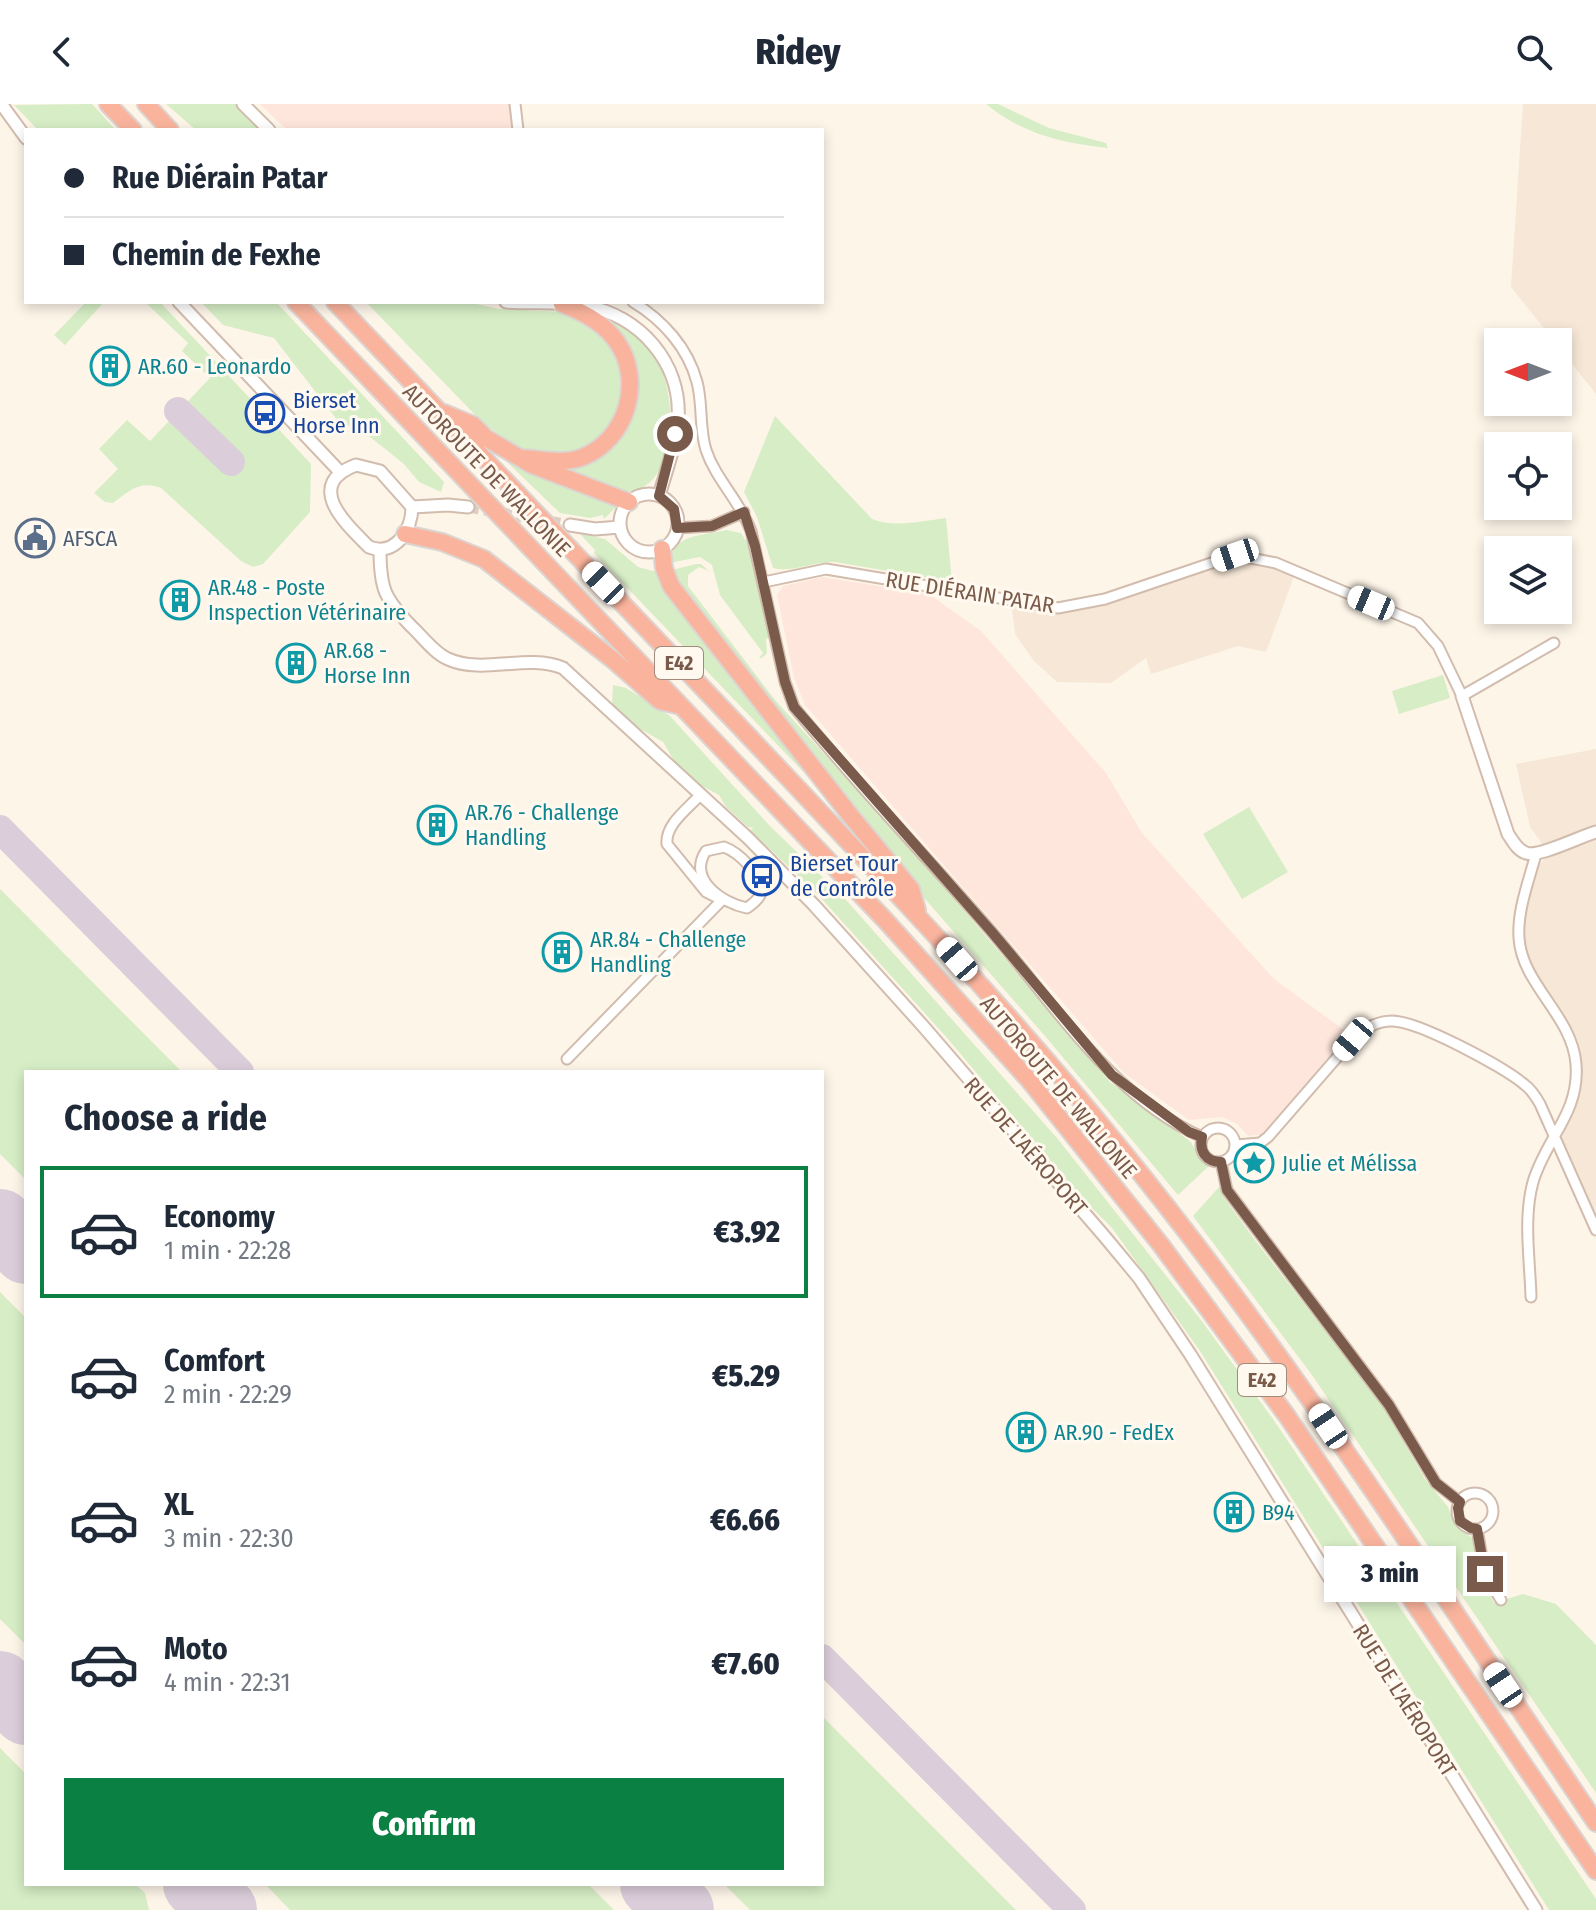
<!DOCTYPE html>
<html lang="en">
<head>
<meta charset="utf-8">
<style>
	:root { --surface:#fff; --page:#f6f6f7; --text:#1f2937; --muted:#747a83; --line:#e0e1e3; --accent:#0b8043 }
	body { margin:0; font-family:"Fira Sans Condensed",sans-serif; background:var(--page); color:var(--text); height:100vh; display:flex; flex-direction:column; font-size:30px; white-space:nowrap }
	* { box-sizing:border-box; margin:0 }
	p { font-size:26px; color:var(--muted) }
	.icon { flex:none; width:44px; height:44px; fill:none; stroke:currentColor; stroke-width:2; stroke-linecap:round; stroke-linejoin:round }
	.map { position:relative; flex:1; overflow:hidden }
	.sheet { position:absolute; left:24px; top:966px; width:800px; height:816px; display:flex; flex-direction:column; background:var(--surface); border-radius:0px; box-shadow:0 4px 12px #0003 }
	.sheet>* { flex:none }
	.hud { position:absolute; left:24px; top:24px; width:800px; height:176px; border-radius:0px; box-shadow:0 4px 12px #0003; display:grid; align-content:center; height:176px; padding:0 40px; background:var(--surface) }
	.needle { width:52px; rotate:270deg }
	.fabs { position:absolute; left:1484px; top:224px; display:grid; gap:16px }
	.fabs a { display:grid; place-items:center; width:88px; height:88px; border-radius:0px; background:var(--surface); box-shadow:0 4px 12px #0003; font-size:40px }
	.end { position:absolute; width:36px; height:36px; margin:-18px; border:10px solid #7a5a4a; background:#fff; box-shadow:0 0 0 4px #fff }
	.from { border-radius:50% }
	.bubble { position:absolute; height:56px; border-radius:0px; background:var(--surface); box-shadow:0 4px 12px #0003; font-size:26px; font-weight:800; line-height:56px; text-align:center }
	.car { position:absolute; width:24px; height:48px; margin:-24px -12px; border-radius:10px; box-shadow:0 0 6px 2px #0007; background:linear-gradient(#fff 24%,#345 0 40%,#fff 0 76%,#345 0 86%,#fff 0) }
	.hud b { display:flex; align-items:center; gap:28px; height:76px; font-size:30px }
	.hud b+b { border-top:2px solid var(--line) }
	.hud i { width:20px; height:20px; background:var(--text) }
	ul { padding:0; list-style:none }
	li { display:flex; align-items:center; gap:24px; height:132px; margin:0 16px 12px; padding:0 24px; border:4px solid transparent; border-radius:0px }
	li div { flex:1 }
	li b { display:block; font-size:30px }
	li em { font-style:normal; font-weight:800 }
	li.active { border-color:var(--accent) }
	li>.icon { width:72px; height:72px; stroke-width:1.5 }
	h2 { padding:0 40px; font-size:36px; line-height:96px }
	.cta { display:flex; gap:16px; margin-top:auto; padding:16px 40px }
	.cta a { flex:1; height:92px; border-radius:0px; background:var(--accent); color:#fff; font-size:32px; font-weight:800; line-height:92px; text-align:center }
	header { display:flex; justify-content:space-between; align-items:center; height:104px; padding:0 40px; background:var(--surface); font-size:36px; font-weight:800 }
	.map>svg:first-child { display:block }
	.residential { fill:#f6e7d6 }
	.commercial { fill:#fee6dc }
	.green { fill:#d6edc5 }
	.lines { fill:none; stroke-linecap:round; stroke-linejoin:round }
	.taxiway { stroke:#dbcdd9; stroke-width:28 }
	.runway { stroke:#dbcdd9; stroke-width:68 }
	.tertiary-tunnel { stroke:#ddcec1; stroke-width:11; stroke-dasharray:11 5.5; stroke-linecap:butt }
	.minor-casing { stroke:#d1bcad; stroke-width:13 }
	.tertiary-casing { stroke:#d1bcad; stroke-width:15 }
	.motorway-casing { stroke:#dcd4d0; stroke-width:20 }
	.minor { stroke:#fff; stroke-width:9 }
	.tertiary { stroke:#fff; stroke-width:11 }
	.motorway { stroke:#fab49d; stroke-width:16 }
	.route { stroke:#7a5a4a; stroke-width:10 }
	.labels { text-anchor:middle; stroke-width:6; stroke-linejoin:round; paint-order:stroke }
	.shield { fill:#fff9f0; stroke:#a28a7c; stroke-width:2 }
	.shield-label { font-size:20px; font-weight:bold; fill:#7a5a4a }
	.culture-label { font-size:22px; fill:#0d838f; stroke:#fff9f0; text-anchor:start }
	.transit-label { font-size:22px; fill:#164399; stroke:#fff9f0; text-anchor:start }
	.street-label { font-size:22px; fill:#7a5a4a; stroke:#fff9f0 }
	.service-label { font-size:22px; fill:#4e5e75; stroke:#fff9f0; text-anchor:start }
</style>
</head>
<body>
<header><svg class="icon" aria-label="back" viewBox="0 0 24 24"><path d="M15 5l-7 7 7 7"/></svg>Ridey<svg class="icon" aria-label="search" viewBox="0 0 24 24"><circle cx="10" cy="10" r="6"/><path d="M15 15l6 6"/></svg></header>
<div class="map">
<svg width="1596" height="1806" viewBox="0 0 1596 1806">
	<rect width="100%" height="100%" fill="#fef5e9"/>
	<!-- residential -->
	<path class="residential" d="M1523,0H1596V290L1558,242V238H1555L1511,183Z
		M1235,454L1296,467L1266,548L1238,542L1151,570L1146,554L1111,579L1057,578L1034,557L1015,530L1012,504L1058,507Z
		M1596,645V1126L1561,1036L1579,988L1578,943L1567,917L1528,858L1523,838V816L1534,773L1538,762L1545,754L1541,738L1530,723L1516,660Z"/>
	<!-- commercial -->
	<path class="commercial" d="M260,0H509L512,26H287Z
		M822,473L929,490L981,527L1106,669L1142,729L1274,875L1351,931L1266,1030L1248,1032L1237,1020L1222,1013L1189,1016L1124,969L805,601L794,574L777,491L783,482Z"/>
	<!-- green -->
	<path class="green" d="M92,0L116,26H38L14,1Z
		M166,0H235L262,26H196Z
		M986,0H998L1049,24L1106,39L1108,44C1063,39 1022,30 986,0Z
		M86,198H104L65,241L54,231Z
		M145,198H160L311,360L310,408L263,460L253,463L241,457L161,384C140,376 130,386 113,399L105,398L94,389L118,365L99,345L127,316L150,337L210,274L182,247L188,239Z
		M201,198H276L444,378L441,388L419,378L404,360L365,329L338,317L274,234L223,221Z
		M366,198H467L499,205L568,208L604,229L621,257L624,288L608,329L574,351L535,350L507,337L481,317Z
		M602,212C626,222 645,235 658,258C677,290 678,381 631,387C613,389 578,370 561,364L576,360L634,296Z
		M775,312L872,415C894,424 922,417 946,414L952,478L835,458C815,457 792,469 773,464L757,413L744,388Z
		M506,357L521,362L620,399L604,415L603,411L590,414L560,409Z
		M726,426L741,429L748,440L769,534L766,535L767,549L762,554H759L763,549L720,491L712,461L700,453L669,459C673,429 703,432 726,426Z
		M580,430L605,435L638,463L657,468L836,702L594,449L595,446Z
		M696,460H701L709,467L699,463L688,471V482L775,596L920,755L1110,978L1191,1038L1198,1051L1209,1062L1178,1091L1045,932L911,779L720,536L672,466Z
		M1443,571L1450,594L1399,610L1392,587Z
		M613,581L626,584L670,612L768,720L847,797L1057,1034L1201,1216L1273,1315L1596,1795V1806H1549L1200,1247L1112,1124L1081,1093L948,935L821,794L750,726L754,724L748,723L726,703L719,691L683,672L663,638L637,623L612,601Z
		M1249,703L1288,768L1242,795L1203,730Z
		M0,785L182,968H26V1076L0,1050Z
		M1220,1082L1225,1095L1254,1135L1381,1299L1425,1375L1448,1403L1452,1414L1461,1426L1475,1436L1480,1473L1494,1499L1523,1490L1556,1500L1596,1541V1689L1312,1271L1193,1112Z
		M0,1188L26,1214V1541L0,1515Z
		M822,1612L1016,1806H750L724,1780H822Z
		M0,1644L26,1670V1780H135L145,1789L149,1806H0Z
		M265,1780H588L614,1806H290Z"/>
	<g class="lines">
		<!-- taxiway -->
		<path class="taxiway" d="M178,307L231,358
			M0,725L240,968
			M822,1554L1072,1806"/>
		<!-- runway -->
		<path class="runway" d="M0,1119L26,1146
			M0,1581L26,1607
			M197,1780L223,1806
			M654,1780L680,1806"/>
		<!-- tertiary-tunnel -->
		<path class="tertiary-tunnel" d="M468,403L570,421"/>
		<defs>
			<path id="minor" d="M515,0L518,26
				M633,198C663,216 688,244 697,278C703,300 699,324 706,346C716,376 740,397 751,427L785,578L794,603C856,680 926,752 991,827C1053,899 1113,994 1202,1033
				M677,424L712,422L744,408
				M764,478L826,465L1058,504L1105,495L1235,451L1276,459L1418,519L1438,542L1462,592L1554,539
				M724,743C738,748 764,772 761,789C759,796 752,800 747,804C722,799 687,775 706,747Z
				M567,955L722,796L706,788L667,740C665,720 689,704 701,690
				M1201 1041a17 17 0 1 1 34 0a17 17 0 1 1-34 0Z
				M1236,1041L1260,1039L1268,1033L1353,935C1364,925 1376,917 1391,917C1417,916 1504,963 1525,981C1532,986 1536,993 1540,1000L1596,1126
				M1221,1058L1227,1086L1389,1301L1436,1379L1460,1398
				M1531,1193C1530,1156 1523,1114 1533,1078C1546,1034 1580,1009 1576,960C1572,911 1522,881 1519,834C1517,807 1529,776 1536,750
				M1457 1407a18 18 0 1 1 36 0a18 18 0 1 1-36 0Z
				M1477,1425L1485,1470L1501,1496"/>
			<path id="tertiary" d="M243,0L269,26
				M2,1L26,34
				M179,198L341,369
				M506,198C532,200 560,197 586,202C639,211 682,259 678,315C676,341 666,367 659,392
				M356,361L380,367L412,403C412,426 395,453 369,443C346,420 303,381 356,361Z
				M620 419a29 29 0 1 1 58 0a29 29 0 1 1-58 0Z
				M412,403L448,401L468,403
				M570,421L595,425L620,423
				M380,446C380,484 384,494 411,522C422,532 434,549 448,555C484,571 526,549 563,564L748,734L814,801L923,922L1105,1133L1139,1174L1190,1250L1536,1806
				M1462,592L1508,730C1513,737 1517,746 1526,749C1538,754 1581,732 1596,728"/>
			<path id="motorway" d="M108,0L133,26
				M146,0L170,26
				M296,198L886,817L1029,976L1161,1141L1287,1312L1596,1767
				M335,198C470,339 605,481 740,623C870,761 1001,897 1120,1044C1294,1257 1442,1491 1596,1719
				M444,309L473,321L486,334L532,361L629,398
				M522,354C544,355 562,361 583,353C627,335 644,277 617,238C604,219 583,208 562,200
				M405,430L442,438L484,455L612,555L660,597L681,602
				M662,445L664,464L671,482L850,711L911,785L917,806"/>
		</defs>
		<!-- minor casing -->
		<use href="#minor" class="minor-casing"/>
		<!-- tertiary casing -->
		<use href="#tertiary" class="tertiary-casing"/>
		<!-- motorway casing -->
		<use href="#motorway" class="motorway-casing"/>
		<!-- minor -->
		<use href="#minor" class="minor"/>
		<!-- tertiary -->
		<use href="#tertiary" class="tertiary"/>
		<!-- motorway -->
		<use href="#motorway" class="motorway"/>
	</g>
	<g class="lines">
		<!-- route -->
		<path class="route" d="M675,330L659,392L674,405L677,424L712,422L744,408L755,442L785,578L794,603L991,827L1112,971L1189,1028L1202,1033C1199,1047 1206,1058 1221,1058L1227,1086L1389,1301L1436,1379L1460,1398L1458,1404L1460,1417L1471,1424L1477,1425L1485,1470"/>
	</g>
	<!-- icons -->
	<defs>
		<symbol id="building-ring" viewBox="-11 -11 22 22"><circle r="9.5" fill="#fff9f0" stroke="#0f9aa8" stroke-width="1.5"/><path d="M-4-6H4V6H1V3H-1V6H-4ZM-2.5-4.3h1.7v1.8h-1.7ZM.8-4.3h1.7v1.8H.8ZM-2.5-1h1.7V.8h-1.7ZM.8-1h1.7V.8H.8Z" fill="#0f9aa8"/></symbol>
		<symbol id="bus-ring" viewBox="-11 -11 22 22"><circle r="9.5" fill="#fff9f0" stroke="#1a4fb4" stroke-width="1.5"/><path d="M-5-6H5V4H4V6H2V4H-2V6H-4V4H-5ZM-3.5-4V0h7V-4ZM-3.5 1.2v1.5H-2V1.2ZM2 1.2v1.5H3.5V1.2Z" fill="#1a4fb4"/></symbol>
		<symbol id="civic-ring" viewBox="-11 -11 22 22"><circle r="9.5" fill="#fff9f0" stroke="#5c6f8a" stroke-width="1.5"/><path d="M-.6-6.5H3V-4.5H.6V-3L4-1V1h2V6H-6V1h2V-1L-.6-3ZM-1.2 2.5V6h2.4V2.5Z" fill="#5c6f8a"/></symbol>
		<symbol id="sight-ring" viewBox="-11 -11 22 22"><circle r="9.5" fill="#fff9f0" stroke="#0f9aa8" stroke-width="1.5"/><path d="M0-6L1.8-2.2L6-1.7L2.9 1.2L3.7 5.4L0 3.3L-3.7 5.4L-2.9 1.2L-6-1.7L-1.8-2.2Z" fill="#0f9aa8"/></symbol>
	</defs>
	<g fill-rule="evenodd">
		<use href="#building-ring" x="88" y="240" width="44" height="44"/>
		<use href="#bus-ring" x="243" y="287" width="44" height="44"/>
		<use href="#civic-ring" x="13" y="412" width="44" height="44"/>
		<use href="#building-ring" x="158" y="474" width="44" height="44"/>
		<use href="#building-ring" x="274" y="537" width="44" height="44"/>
		<use href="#building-ring" x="415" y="699" width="44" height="44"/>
		<use href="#bus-ring" x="740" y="750" width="44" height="44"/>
		<use href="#building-ring" x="540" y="826" width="44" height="44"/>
		<use href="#sight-ring" x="1232" y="1037" width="44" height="44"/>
		<use href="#building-ring" x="1004" y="1306" width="44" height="44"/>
		<use href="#building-ring" x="1212" y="1386" width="44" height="44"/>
	</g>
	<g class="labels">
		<!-- shield labels -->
		<g class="shield">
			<rect x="655" y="543" width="48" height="32" rx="6"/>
			<rect x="1238" y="1260" width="48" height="32" rx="6"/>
		</g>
		<g class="shield-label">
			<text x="679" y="566">E42</text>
			<text x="1262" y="1283">E42</text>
		</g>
		<!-- culture labels -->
		<g class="culture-label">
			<text x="138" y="270">AR.60 - Leonardo</text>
			<text x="208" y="491">AR.48 - Poste<tspan x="208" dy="25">Inspection Vétérinaire</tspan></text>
			<text x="324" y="554">AR.68 -<tspan x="324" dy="25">Horse Inn</tspan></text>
			<text x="465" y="716">AR.76 - Challenge<tspan x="465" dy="25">Handling</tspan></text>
			<text x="590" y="843">AR.84 - Challenge<tspan x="590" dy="25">Handling</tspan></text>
			<text x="1282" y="1067">Julie et Mélissa</text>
			<text x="1054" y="1336">AR.90 - FedEx</text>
			<text x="1262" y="1416">B94</text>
		</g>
		<!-- transit labels -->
		<g class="transit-label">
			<text x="293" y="304">Bierset<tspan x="293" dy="25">Horse Inn</tspan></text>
			<text x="790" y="767">Bierset Tour<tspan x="790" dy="25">de Contrôle</tspan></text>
		</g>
		<!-- street labels -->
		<g class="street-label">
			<text transform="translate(487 366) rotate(46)" y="8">AUTOROUTE DE WALLONIE</text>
			<text transform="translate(970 488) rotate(9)" y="8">RUE DIÉRAIN PATAR</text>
			<text transform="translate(1059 983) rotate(50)" y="8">AUTOROUTE DE WALLONIE</text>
			<text transform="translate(1026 1042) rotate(49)" y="8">RUE DE L'AÉROPORT</text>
			<text transform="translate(1405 1596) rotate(58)" y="8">RUE DE L'AÉROPORT</text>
		</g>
		<!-- service labels -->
		<g class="service-label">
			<text x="63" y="442">AFSCA</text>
		</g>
	</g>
</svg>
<div class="fabs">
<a><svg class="needle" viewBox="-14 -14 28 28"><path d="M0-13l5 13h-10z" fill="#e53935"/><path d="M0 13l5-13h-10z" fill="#747a83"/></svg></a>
<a><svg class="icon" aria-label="locate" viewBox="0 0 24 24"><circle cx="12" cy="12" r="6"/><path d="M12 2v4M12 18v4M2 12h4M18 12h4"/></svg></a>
<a><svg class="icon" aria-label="layers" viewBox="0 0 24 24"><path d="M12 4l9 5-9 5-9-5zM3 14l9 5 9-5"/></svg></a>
</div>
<i class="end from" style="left:675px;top:330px"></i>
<i class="end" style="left:1485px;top:1470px"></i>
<div class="bubble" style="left:1324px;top:1442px;width:132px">3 min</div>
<i class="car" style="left:1235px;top:451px;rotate:251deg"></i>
<i class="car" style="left:603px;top:479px;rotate:316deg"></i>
<i class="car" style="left:1371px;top:499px;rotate:293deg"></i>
<i class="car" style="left:957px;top:855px;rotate:319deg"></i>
<i class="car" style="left:1353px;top:935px;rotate:220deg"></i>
<i class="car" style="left:1328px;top:1322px;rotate:326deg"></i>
<i class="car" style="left:1503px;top:1581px;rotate:326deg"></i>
<div class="hud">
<b><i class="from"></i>Rue Diérain Patar</b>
<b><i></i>Chemin de Fexhe</b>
</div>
<section class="sheet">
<h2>Choose a ride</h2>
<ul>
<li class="active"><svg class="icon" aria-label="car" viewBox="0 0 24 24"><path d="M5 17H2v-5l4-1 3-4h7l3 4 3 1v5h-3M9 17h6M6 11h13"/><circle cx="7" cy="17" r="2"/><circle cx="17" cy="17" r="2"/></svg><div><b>Economy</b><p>1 min · 22:28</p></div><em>€3.92</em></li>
<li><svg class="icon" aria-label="car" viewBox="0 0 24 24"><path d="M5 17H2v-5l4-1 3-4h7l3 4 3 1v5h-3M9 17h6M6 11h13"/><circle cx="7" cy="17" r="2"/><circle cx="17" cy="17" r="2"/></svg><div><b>Comfort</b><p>2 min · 22:29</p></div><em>€5.29</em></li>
<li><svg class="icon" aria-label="car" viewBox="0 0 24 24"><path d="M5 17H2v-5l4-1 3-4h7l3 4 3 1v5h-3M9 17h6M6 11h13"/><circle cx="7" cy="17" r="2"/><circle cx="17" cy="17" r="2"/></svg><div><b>XL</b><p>3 min · 22:30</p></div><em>€6.66</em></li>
<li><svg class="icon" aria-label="car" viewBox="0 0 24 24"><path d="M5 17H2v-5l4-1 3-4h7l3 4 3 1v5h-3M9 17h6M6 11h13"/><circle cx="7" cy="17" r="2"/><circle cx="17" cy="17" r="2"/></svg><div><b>Moto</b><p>4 min · 22:31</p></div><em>€7.60</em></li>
</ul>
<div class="cta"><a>Confirm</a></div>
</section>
</div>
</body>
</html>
